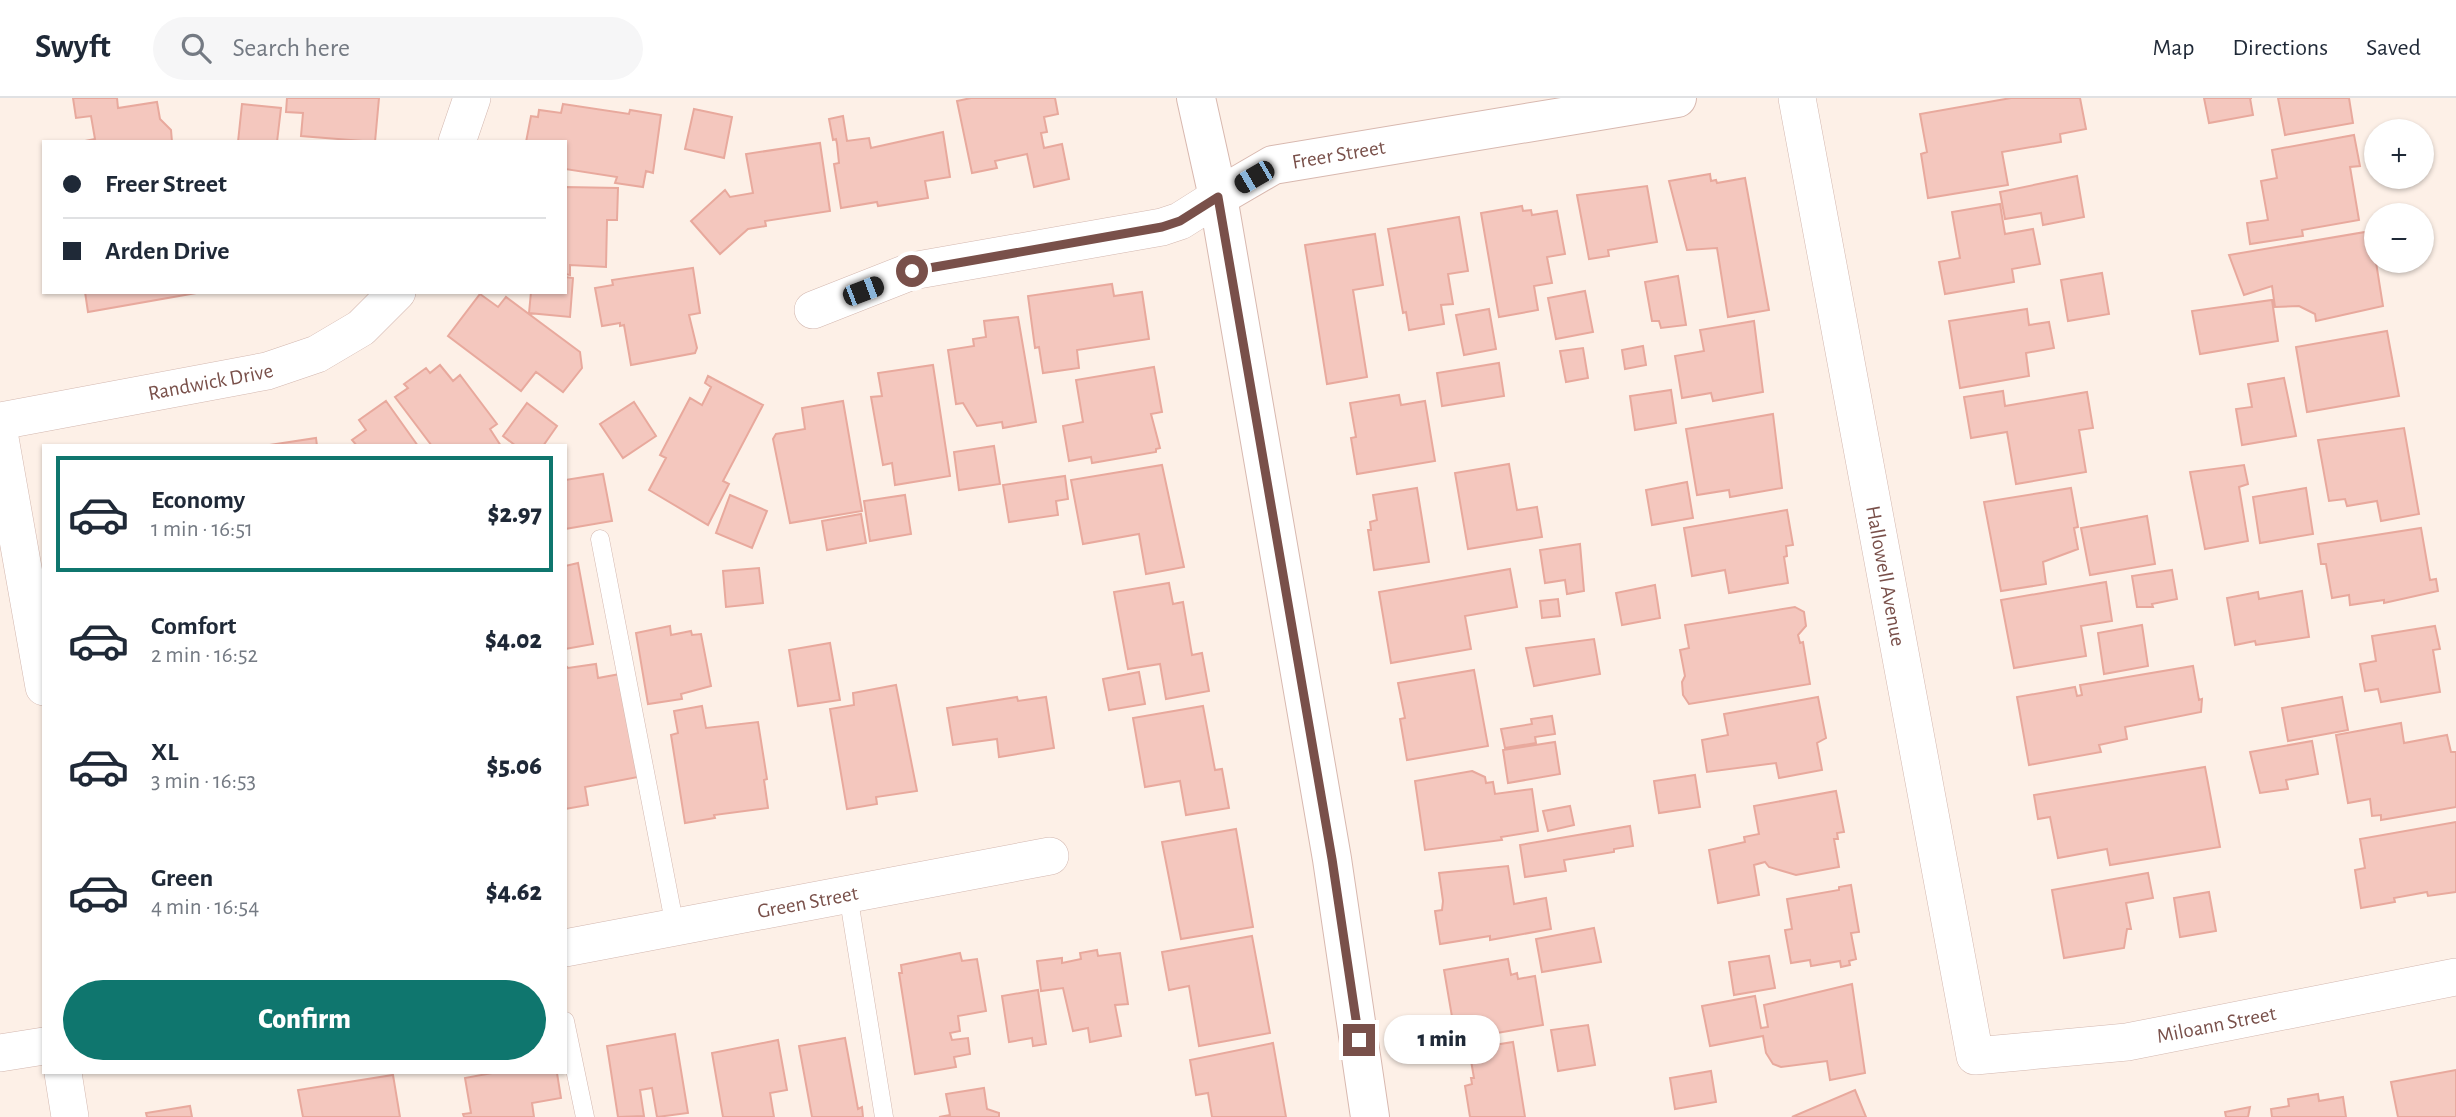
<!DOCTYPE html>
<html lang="en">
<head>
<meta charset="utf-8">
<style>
	:root { --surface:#fff; --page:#f6f6f7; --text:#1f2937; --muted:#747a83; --line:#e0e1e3; --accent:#0f766e }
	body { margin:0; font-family:"Alegreya Sans",sans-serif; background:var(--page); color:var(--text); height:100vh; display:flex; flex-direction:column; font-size:26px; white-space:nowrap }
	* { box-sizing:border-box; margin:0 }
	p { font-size:23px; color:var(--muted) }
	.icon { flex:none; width:38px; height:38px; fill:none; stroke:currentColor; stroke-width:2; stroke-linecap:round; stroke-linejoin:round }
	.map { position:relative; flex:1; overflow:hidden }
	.panel { position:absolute; left:42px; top:346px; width:525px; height:630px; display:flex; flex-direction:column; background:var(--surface); border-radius:0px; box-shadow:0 2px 5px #0004 }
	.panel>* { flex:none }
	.banner { position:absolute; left:42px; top:42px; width:525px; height:154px; border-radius:0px; box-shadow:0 2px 5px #0004; display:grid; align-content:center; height:154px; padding:0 21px; background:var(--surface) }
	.buttons { position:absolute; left:2364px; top:21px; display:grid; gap:14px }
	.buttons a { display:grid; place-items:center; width:70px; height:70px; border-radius:50%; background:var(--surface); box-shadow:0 2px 5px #0004; font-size:35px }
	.end { position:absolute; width:32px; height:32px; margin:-16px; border:9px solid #79504a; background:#fff; box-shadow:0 0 0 4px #fff }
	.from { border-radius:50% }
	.bubble { position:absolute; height:49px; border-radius:24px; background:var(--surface); box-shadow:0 2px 5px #0004; font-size:23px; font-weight:800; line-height:49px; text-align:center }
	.car { position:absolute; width:21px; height:42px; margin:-21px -10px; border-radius:9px; box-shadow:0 0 5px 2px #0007; background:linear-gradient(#222 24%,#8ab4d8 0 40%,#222 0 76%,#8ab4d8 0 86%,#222 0) }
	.banner b { display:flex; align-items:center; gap:24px; height:66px; font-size:26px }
	.banner b+b { border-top:2px solid var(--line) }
	.banner i { width:18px; height:18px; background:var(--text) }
	ul { padding:12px 0 0; list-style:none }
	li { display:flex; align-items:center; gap:21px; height:116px; margin:0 14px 10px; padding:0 7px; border:4px solid transparent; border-radius:0px }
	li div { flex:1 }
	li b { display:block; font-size:26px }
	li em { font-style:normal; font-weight:800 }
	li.on { border-color:var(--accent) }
	li>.icon { width:63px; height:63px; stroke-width:1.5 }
	.cta { display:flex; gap:14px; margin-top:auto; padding:14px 21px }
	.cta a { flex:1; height:80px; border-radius:42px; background:var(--accent); color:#fff; font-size:28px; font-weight:800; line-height:80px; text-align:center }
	header { display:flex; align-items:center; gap:42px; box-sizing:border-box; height:98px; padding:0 35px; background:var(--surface); border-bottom:2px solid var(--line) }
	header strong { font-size:33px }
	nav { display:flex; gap:38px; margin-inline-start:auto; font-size:24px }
	.search { width:490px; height:63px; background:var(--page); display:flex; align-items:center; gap:18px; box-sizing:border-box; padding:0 24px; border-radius:38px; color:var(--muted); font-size:26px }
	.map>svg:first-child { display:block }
	.building { fill:#f4c7be; stroke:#e8a99d; stroke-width:2 }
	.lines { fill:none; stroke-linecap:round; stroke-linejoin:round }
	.lane-casing { stroke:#d3b7af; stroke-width:19 }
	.street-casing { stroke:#d3b7af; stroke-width:38 }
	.secondary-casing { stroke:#d8b8af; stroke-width:40 }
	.lane { stroke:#fff; stroke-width:18 }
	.street { stroke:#fff; stroke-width:37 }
	.secondary { stroke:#fff; stroke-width:38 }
	.route { stroke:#79504a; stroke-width:9 }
	.labels { text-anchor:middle; stroke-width:5; stroke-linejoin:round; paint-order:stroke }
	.street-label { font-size:21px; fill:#79504a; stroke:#fff5ef }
</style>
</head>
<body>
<header>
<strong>Swyft</strong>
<div class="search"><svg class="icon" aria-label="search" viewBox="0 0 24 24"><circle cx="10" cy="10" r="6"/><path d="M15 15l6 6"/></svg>Search here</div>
<nav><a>Map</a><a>Directions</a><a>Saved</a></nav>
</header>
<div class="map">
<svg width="2456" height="1019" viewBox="0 0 2456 1019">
	<rect width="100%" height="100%" fill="#fdf0e7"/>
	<!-- building -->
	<path class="building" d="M73,0H117L118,10L157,4L160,21L171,32L172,44H80L95,41L91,18L76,20Z
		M287,0H379L375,44L301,38L303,15L286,14Z
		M971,0H1055L1058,16L1044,19L1047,34L1041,35L1044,50L1062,46L1069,81L1034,89L1027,56L995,63L997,70L972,75L957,3Z
		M2011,0H2080L2086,31L2060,36L2061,44L2002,54L2008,87L1928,100L1921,56L1927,54L1920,16Z
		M2204,0H2252H2250L2253,17L2209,25Z
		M2278,0H2349L2353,25L2285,37Z
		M242,6L281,10L277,44H238Z
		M563,6L629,16L630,12L661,17L653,75L646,73L643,89L615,85L617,79L565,71V44H526L531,18L538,19L539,12L561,15Z
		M694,11L732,19L724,60L685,51Z
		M843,18L847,43L869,40L871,50L943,34L950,79L925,83L928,100L878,108L877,104L841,110L834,66L839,65L837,46L836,41L833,42L829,21Z
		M2354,37L2360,68L2350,69L2359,122L2302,132L2303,138L2250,146L2247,125L2268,122L2261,83L2277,80L2272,52Z
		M820,45L830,113L765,123L766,128L748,131L720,156L691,123L725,92L730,99L753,95L746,56Z
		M1710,76L1711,83L1716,82L1717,85L1745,80L1769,212L1728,219L1717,150L1687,152L1669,83Z
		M2077,78L2084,119L2043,127L2041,115L2005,121L2000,94Z
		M1647,88L1657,144L1608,152L1609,158L1589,161L1577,97Z
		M565,89L618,90L617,122H607L606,169L570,167V177L565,176Z
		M2000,106L2005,136L2033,131L2040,166L2012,171L2014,184L1945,196L1939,164L1960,160L1952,114Z
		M1522,108L1523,113L1531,112L1532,117L1557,113L1565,156L1547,159L1552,185L1534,188L1538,212L1499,219L1481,115Z
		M1459,119L1468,173L1448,176L1453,206L1441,207L1444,226L1409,232L1406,214L1403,215L1388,131Z
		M2371,133L2383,208L2316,223L2315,216L2299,208L2275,209L2272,188L2244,197L2229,157Z
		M1375,136L1383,187L1353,192L1367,279L1327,286L1305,147Z
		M693,170L700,215L689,217L697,250L695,255L631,267L624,227L620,228V225L602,228L595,190L613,187L612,182Z
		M2102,175L2109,216L2068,223L2061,182Z
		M1678,178L1686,227L1661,230L1659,223H1652L1645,184Z
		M565,179L573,180L570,219L529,215L531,194H565Z
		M1112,186L1114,198L1142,194L1149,241L1077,252L1079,270L1043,275L1039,249L1035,250L1028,198Z
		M1585,193L1593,234L1556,241L1548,200Z
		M85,194H202L88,214Z
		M480,196L498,209L506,199L580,254L582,270L563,294L536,274L521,293L448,238Z
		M2272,202L2278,243L2200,256L2192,213Z
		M1489,211L1496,251L1464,257L1456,217Z
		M2027,211L2029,227L2049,224L2054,250L2026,255L2029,278L1960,290L1949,223Z
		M1018,219L1036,324L1003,330L1002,324L977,328L963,305L956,306L948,252L974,248L973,241L986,239L984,223Z
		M1754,223L1763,294L1713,303L1711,295L1682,300L1675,258L1704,253L1700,232Z
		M2387,233L2399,298L2307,314L2296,249Z
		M1643,248L1646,267L1625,271L1622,252Z
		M1583,250L1588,280L1566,284L1560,253Z
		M1499,265L1504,298L1442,308L1437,275Z
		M440,267L453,283L460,277L497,326L490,331L501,348H432L395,299L408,290L404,286L426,270L430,275Z
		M933,267L950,378L895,387L892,365L883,367L871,299L882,298L878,275Z
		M1154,269L1162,314L1151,316L1160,350L1156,351V354L1092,365L1091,359L1069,363L1063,328L1083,324L1076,282Z
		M708,278L763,307L723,383L729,386L708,427L649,392L666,360L660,357L690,300L702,307L711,289L705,285Z
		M2284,280L2296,338L2242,347L2236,311L2252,309L2248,286Z
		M1671,292L1676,325L1635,332L1630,298Z
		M2003,293L2005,308L2087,294L2093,330L2079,332L2086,374L2016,386L2007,334L1971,340L1964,299Z
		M1399,297L1401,307L1425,303L1435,363L1357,376L1351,340L1356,339L1350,305Z
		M386,303L418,348H357L352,342L366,332L359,322Z
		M843,303L862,413L790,425L773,341L776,336L805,331L802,310Z
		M634,304L656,338L623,360L600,326Z
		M527,305L557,328L543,348H516L503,338Z
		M1773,316L1782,390L1730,399L1729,392L1697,397L1686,331Z
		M2404,330L2419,416L2381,423L2377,403L2347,408L2345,401L2329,403L2318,342Z
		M316,340L317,348H263Z
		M994,348L1000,386L959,392L954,354Z
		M1509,366L1517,412L1537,409L1542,439L1468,451L1455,375Z
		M1162,367L1184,469L1146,476L1139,436L1083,446L1071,382Z
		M2244,367L2248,386L2239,389L2248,443L2205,451L2190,374Z
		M603,376L612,423L565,431V382Z
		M1065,378L1068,401L1056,403L1058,417L1009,424L1003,387Z
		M1687,384L1693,420L1652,427L1646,392Z
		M1417,390L1429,464L1374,472L1368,432H1371L1370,424L1377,422L1373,397Z
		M2071,390L2078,429L2074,430L2078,451L2043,464L2046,486L2001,493L1984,404Z
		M2306,390L2313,436L2260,445L2253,399Z
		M730,397L767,413L752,450L716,435Z
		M905,397L911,436L870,443L864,403Z
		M1787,412L1793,447L1786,448L1787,458L1784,459L1788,485L1729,495L1725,472L1692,478L1684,430Z
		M861,416L866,445L827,452L822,423Z
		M2147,418L2155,466L2090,477L2081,430Z
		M2421,430L2430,482L2436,481L2438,493L2384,505V502L2350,507L2349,497L2332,500L2326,466H2321L2318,446Z
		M1580,446L1584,493L1567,496L1565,482L1545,485L1540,452Z
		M578,465L593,546L565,551V468Z
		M759,470L763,505L726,509L723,473Z
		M1510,471L1517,509L1465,518L1471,551L1391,565L1379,494Z
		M2172,472L2177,501L2152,506L2153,509H2137L2132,478Z
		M2106,484L2112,523L2081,528L2086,558L2014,570L2001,502Z
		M1169,485L1173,506L1183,504L1192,557L1202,555L1209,593L1166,601L1160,566L1128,571L1114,494Z
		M1655,487L1660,520L1622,527L1616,495Z
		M2302,493L2309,539L2256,547L2255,543L2235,547L2227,500L2258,494L2259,501Z
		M1558,501L1560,518L1542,520L1540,503Z
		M1795,509L1804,514L1806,528L1798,537L1800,545L1803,544L1810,586L1689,606L1683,597L1682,584L1685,578L1680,552L1689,550L1685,527Z
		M2142,527L2148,568L2104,576L2098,535Z
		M670,528L671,537L691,533L692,537L701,536L711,588L681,596L682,601L648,606L636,535Z
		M2435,528L2440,551L2433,552L2440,594L2381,604L2378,591L2365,593L2360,566L2376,563L2372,538Z
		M1594,541L1600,576L1534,588L1526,550Z
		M830,545L840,602L798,608L789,552Z
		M596,566L598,580L620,576L638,679L585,689L588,707L565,711V567L568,570Z
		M2193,568L2199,602L2202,601L2201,614L2125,629L2127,641L2099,647L2101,654L2029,667L2017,599L2075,589L2077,598L2082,597L2080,587Z
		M1474,572L1488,648L1407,662L1400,621L1405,620L1398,585Z
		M1139,574L1145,606L1109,612L1103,581Z
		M896,587L917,693L876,699L877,706L847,711L830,611L854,607L853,595Z
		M1017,599L1018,603L1046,599L1054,650L999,659L997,641L953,647L947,610Z
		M1818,599L1826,640L1817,645L1822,672L1779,680L1776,665L1707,674L1702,642L1728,637L1724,616Z
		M2342,599L2348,632L2288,643L2282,610Z
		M702,608L706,630L758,624L767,681L764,682L768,710L714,717L715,720L685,725L671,637L678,635L674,613Z
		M1203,608L1215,672L1222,671L1229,710L1186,717L1180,683L1145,689L1133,620Z
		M1552,618L1555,636L1535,639L1536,645L1505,650L1501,631L1532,626L1531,621Z
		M2401,625L2404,645L2447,637L2451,654H2456V709L2381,722V717L2372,718L2370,701L2348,705L2336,637Z
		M2312,643L2318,676L2286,682L2288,691L2260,695L2250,654Z
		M1555,644L1560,676L1508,685L1503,652Z
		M2205,669L2220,749L2110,767L2107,751L2058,760L2050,719L2038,721L2034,697Z
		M1472,673L1485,679L1486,685L1493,684L1495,696L1532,691L1538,733L1501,739L1502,742L1425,752L1415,683Z
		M1695,677L1700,709L1659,715L1654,683Z
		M1836,693L1844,734L1837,735L1838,741H1834L1839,769L1796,777L1769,769L1765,764L1754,767L1759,797L1718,805L1709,752L1745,744L1744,739L1759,736L1754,708Z
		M1570,708L1574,727L1548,733L1543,713Z
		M2456,724V794L2428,798L2427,794L2394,800L2395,804L2361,810L2355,772L2365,770L2360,741Z
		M1630,728L1633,748L1614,751V754L1564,762L1566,773L1525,779L1520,747Z
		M1236,731L1253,829L1181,841L1162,744Z
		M1508,768L1514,806L1546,800L1551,831L1490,842V838L1440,846L1435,813L1442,812L1443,803L1439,775Z
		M2148,775L2153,800L2126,805L2131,831H2127L2124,850L2064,860L2052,792Z
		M1851,787L1859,834L1851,835L1856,861L1849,863L1850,867L1841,869L1840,863L1811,868L1810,862L1791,865L1785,832L1792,831L1787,801L1839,792V789Z
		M2209,794L2216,833L2180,839L2174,800Z
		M1594,830L1601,864L1542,874L1536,841Z
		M1252,838L1270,935L1199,948L1189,888L1169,892L1162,854Z
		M1097,852L1098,858L1120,855L1128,906L1115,907L1121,938L1090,944L1088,930L1073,933L1063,890L1041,893L1037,863L1062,860V865L1081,861L1080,855Z
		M960,855L962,863L977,861L986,913L958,918L960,933L950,935L952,942L968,940L970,956L954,959L956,969L915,976L899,875H902L901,867Z
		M1769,858L1775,890L1734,897L1729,864Z
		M1508,861L1511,877L1517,875L1518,881L1535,878L1543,927L1456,942L1444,872Z
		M1852,886L1865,975L1830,982L1827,963L1781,969L1773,966L1766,955L1763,938L1710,948L1702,908L1755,898L1761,930L1768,929L1764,907Z
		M1038,892L1046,946L1033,948L1032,940L1009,944L1002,898Z
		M1588,927L1595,967L1558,973L1551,932Z
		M675,936L688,1015L657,1019L652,990L640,992L644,1018L618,1019L607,948Z
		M845,940L858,1011L862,1009L863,1019H812L799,948Z
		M778,942L787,992L770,995L774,1019H723L712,955Z
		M1513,944L1525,1019H1470L1465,988L1472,986L1471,980H1474L1469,951Z
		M1273,945L1286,1019H1212L1208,995L1196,997L1190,962Z
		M2456,972V1019H2398L2391,984Z
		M1711,973L1716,1004L1675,1011L1670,980Z
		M492,975H557L561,1000L532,1005L534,1019H464L463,1016L471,1015L465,980Z
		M393,977L400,1019H303L298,992Z
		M984,990L987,1011L999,1015V1019H939L950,1017L946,996Z
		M1855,992L1866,1019H1792Z
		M2318,996L2319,1003L2343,999L2346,1019H2272L2271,1011L2289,1008L2288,1001Z
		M190,1008L192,1019H147L146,1015Z
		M2250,1009L2248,1019H2226L2225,1014Z"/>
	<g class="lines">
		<defs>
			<path id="lane" d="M600,441L675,829
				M848,796L884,1019
				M565,923L585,1019"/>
			<g id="street">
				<path id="s1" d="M1797,0L1975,958L2127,944L2456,879"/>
				<path d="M457,44L472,0"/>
				<path d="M813,212L912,173L1162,129L1180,123L1218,99"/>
				<path id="s2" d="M0,323L267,273L317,256L361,230L397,194"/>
				<path d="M0,340L44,589"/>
				<path id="s3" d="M565,850L1050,758"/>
				<path d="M0,955L44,948"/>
				<path d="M63,975L70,1019"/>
			</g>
			<g id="secondary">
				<path d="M1196,0L1218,99L1332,761L1370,1019"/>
				<path id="s4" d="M1218,99L1273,67L1677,0"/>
			</g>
		</defs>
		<!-- lane casing -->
		<use href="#lane" class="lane-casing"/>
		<!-- street casing -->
		<use href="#street" class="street-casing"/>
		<!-- secondary casing -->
		<use href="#secondary" class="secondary-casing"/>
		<!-- lane -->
		<use href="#lane" class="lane"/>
		<!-- street -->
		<use href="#street" class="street"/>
		<!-- secondary -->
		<use href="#secondary" class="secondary"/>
	</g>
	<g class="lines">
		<!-- route -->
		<path class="route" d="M912,173L1162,129L1180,123L1218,99L1332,761L1359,942"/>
	</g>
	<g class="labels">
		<!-- street labels -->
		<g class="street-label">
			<text dy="7" stroke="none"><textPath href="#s4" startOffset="130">Freer Street</textPath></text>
			<text dy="7" stroke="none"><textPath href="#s2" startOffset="214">Randwick Drive</textPath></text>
			<text dy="7" stroke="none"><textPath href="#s1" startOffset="486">Hallowell Avenue</textPath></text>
			<text dy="7" stroke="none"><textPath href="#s3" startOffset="247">Green Street</textPath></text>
			<text dy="7" stroke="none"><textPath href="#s1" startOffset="1218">Miloann Street</textPath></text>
		</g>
	</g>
</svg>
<div class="buttons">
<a>+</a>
<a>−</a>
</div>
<i class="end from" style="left:912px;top:173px"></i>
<i class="end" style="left:1359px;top:942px"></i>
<div class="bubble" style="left:1384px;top:917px;width:116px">1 min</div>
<i class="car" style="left:1254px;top:79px;rotate:240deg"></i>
<i class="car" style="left:863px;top:193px;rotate:69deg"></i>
<div class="banner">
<b><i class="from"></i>Freer Street</b>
<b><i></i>Arden Drive</b>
</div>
<section class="panel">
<ul>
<li class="on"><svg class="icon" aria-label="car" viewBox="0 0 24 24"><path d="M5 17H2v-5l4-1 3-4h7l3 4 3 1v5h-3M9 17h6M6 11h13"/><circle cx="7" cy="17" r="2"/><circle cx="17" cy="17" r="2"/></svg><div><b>Economy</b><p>1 min · 16:51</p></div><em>$2.97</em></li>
<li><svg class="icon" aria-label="car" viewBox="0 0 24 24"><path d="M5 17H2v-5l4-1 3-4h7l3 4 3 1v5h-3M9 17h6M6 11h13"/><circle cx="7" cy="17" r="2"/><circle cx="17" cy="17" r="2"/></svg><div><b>Comfort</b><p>2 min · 16:52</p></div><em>$4.02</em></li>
<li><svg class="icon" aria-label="car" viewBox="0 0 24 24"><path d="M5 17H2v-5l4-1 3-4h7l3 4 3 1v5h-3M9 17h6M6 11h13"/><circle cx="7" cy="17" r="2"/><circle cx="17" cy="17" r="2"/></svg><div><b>XL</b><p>3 min · 16:53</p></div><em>$5.06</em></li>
<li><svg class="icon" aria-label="car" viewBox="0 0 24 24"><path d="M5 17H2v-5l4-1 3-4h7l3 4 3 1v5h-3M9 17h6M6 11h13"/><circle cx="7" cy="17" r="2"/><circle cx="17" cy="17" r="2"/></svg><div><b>Green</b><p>4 min · 16:54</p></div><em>$4.62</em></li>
</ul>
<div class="cta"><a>Confirm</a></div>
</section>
</div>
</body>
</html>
